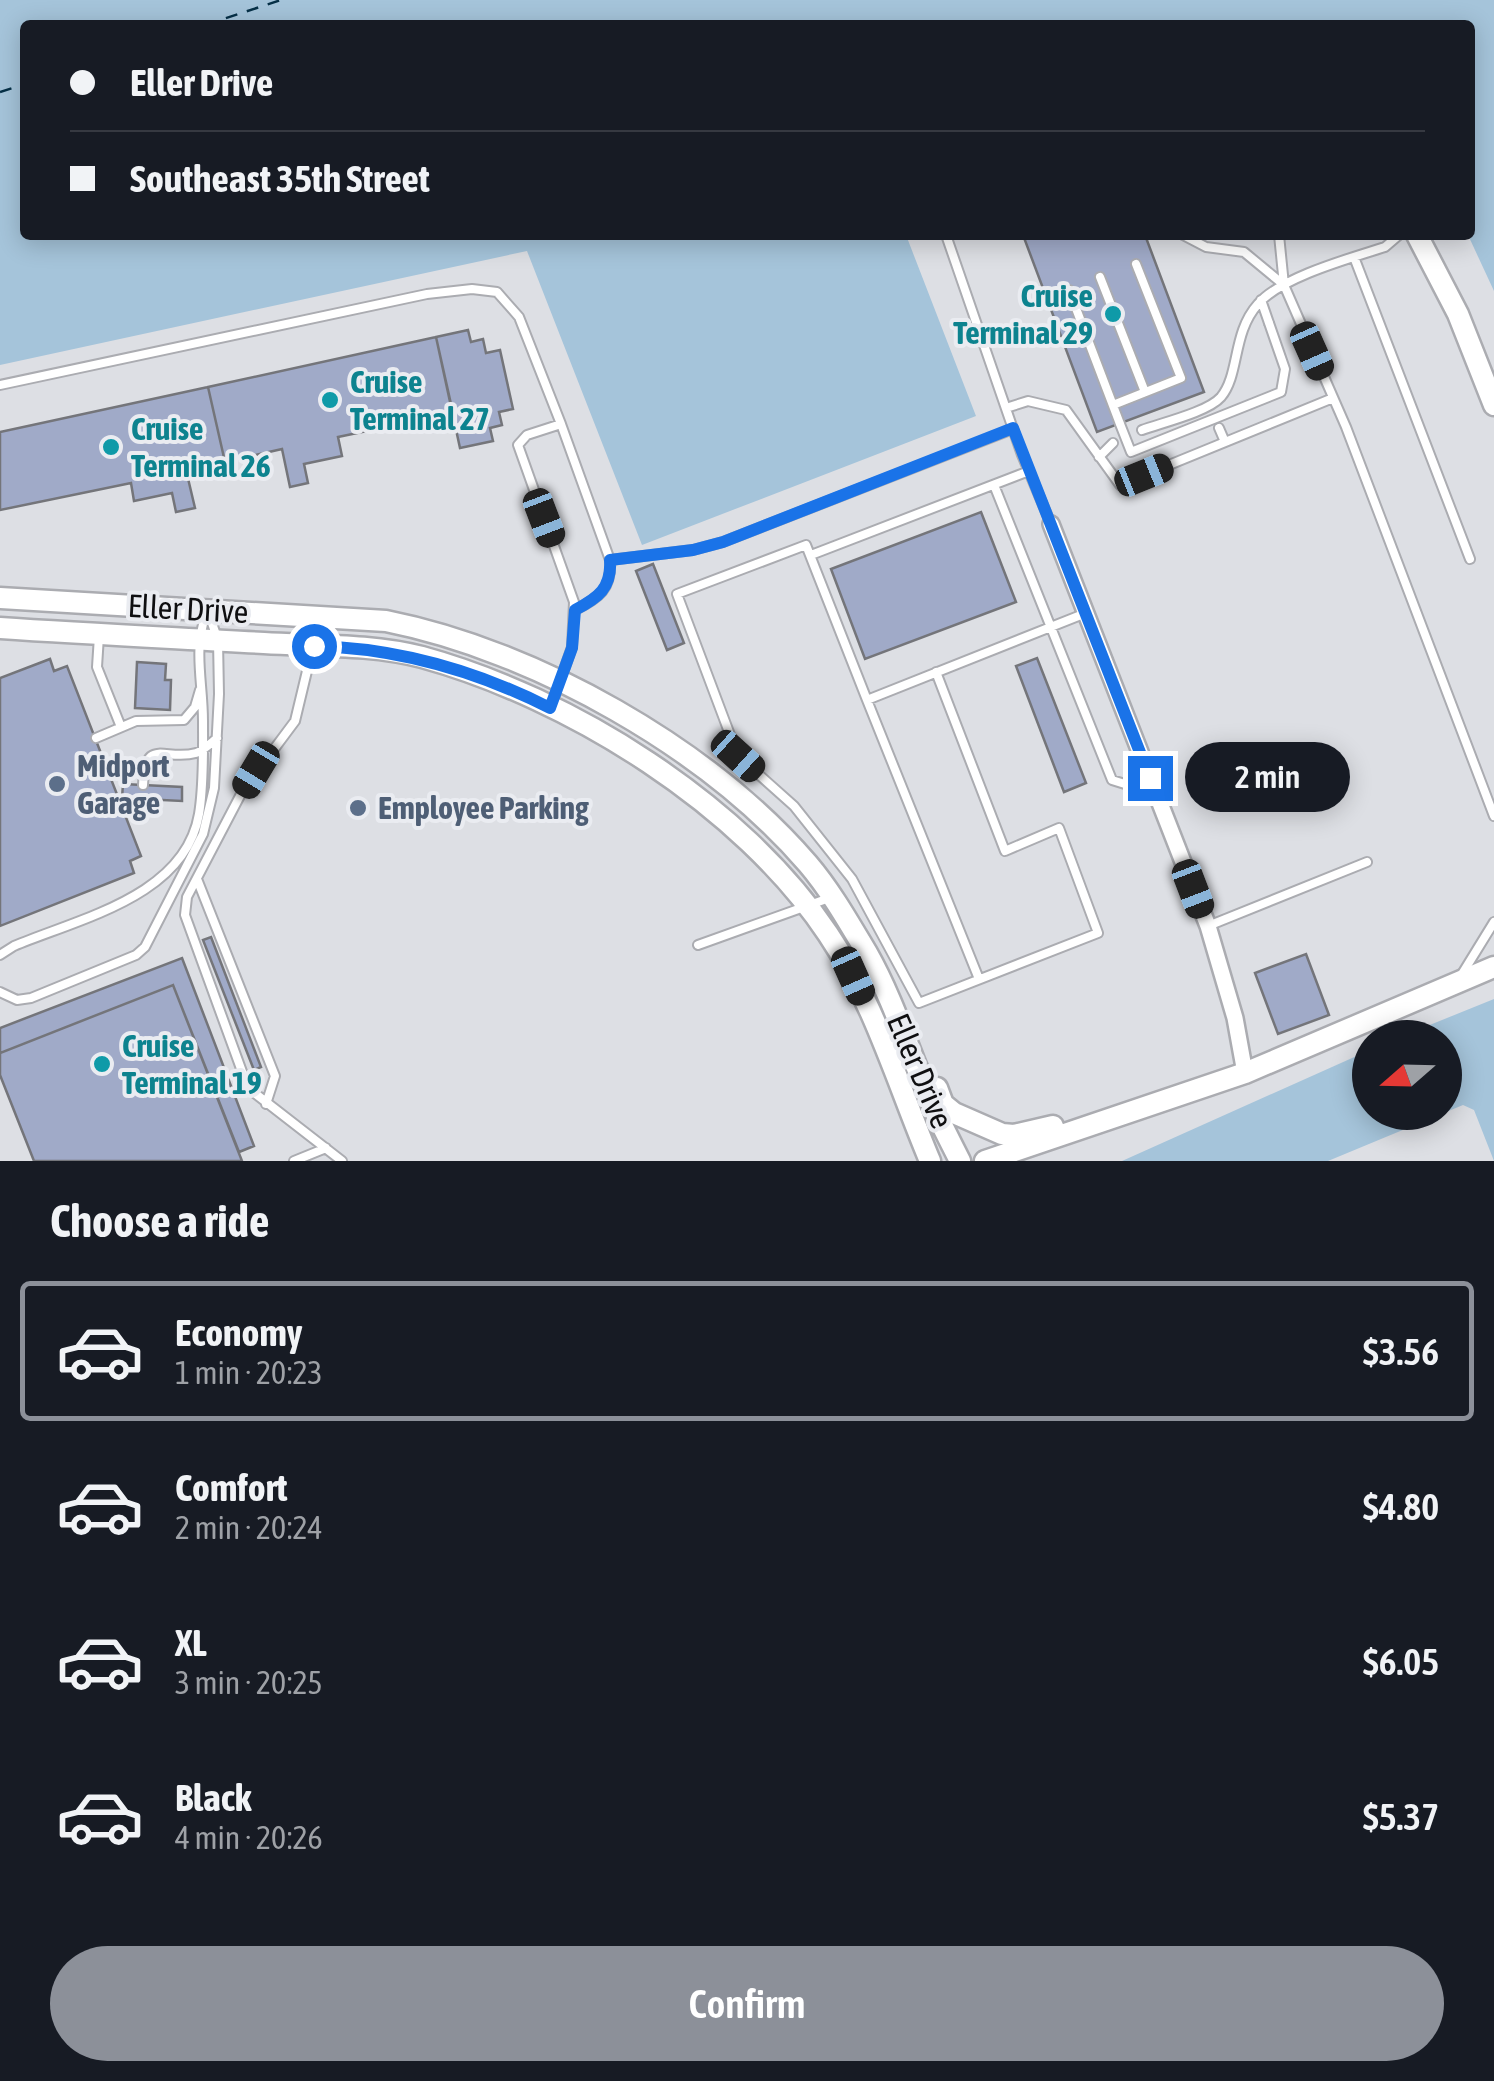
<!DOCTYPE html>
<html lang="en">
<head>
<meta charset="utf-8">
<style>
	:root { --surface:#171b24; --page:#242831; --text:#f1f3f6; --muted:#9ea1a6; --line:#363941; --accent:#8c9099 }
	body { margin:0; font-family:"Asap Condensed",sans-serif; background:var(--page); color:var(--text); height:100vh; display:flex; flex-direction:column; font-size:38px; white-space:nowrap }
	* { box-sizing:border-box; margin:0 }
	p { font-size:32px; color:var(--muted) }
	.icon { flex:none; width:55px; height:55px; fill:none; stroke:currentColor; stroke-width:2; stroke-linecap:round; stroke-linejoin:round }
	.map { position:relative; height:1161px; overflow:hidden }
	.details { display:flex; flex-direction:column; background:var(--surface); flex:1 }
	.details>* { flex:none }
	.banner { position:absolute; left:20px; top:20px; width:1455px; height:220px; border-radius:10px; box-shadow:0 5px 25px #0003; display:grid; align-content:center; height:220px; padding:0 50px; background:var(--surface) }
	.needle { width:65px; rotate:250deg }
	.buttons { position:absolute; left:1352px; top:1020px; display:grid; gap:20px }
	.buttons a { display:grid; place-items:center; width:110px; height:110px; border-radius:50%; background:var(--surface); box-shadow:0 5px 25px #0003; font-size:50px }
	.end { position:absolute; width:45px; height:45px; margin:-22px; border:12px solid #1a73e8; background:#fff; box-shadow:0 0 0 5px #fff }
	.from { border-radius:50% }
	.bubble { position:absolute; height:70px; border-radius:35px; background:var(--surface); box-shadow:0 5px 25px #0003; font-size:32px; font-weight:600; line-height:70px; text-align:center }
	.car { position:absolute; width:30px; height:60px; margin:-30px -15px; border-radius:12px; box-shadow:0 0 8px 2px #0007; background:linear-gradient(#222 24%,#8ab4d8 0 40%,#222 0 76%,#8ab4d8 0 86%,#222 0) }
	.banner b { display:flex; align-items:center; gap:35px; height:95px; font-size:38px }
	.banner b+b { border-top:2px solid var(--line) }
	.banner i { width:25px; height:25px; background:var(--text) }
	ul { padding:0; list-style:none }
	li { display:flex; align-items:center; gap:30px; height:140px; margin:0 20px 15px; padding:0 30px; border:5px solid transparent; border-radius:10px }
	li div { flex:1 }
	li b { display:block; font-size:38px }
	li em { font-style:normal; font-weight:600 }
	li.active { border-color:var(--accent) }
	li>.icon { width:90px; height:90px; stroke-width:1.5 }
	h2 { padding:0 50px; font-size:45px; line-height:120px }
	.action { display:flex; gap:20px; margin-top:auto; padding:20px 50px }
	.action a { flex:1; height:115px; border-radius:60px; background:var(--accent); color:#fff; font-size:40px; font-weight:600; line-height:115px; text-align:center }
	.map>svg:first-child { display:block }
	.water { fill:#a5c4da }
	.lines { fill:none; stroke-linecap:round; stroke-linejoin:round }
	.ferry { stroke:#063047; stroke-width:2.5; stroke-dasharray:12 10; stroke-linecap:butt }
	.building { fill:#a0aac8; stroke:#74757a; stroke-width:2.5 }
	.service-casing { stroke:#abacb1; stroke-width:12 }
	.minor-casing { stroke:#abacb1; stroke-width:20 }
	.tertiary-casing { stroke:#abacb1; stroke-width:25 }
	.service { stroke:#fff; stroke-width:8 }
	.minor { stroke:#fff; stroke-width:15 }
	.tertiary { stroke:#fff; stroke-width:20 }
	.service-bridge-casing { stroke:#abacb1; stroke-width:12; stroke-linecap:butt }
	.service-bridge { stroke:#fff; stroke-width:8 }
	.route { stroke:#1a73e8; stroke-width:12 }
	.culture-dot { fill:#0f9aa8; stroke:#eaecf1; stroke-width:4 }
	.service-dot { fill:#5c6f8a; stroke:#eaecf1; stroke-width:4 }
	.labels { text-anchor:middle; stroke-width:8; stroke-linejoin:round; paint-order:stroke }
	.culture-label { font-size:32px; font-weight:bold; fill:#0d838f; stroke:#eaecf1; text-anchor:start }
	.street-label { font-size:32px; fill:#0f0f11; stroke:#eaecf1 }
	.service-label { font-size:32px; font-weight:bold; fill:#4e5e75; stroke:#eaecf1; text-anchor:start }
</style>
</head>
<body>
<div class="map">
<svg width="1494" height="1161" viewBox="0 0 1494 1161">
	<rect width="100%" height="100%" fill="#dddfe4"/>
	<!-- water -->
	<path class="water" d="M0,0H1494V291L1468,235L1470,25H25V235H906L976,416L642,545L527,251L0,365Z
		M1494,999V1161L1474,1110L1463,1105L1328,1161H1122L1370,1050V1112H1445V1038L1400,1037Z"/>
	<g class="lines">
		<!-- ferry -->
		<path class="ferry" d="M205,25L281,0
			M0,92L25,84"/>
	</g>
	<!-- building -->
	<path class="building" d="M1023,235H1145L1204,392L1097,432Z
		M468,330L471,342L483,339L486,353L500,350L513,409L499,412L502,425L490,428L493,441L460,448L436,337Z
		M436,337L453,413L338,437L342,456L304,464L308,483L290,487L282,449L225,462L208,387Z
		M208,387L225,462L186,470L195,508L176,512L172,493L134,501L131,483L0,510V432Z
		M981,512L1016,602L865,659L831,569Z
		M653,564L684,643L667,650L636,571Z
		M1037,658L1086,783L1064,792L1016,666Z
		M50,659L54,671L67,666L141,856L130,861L134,873L0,926V678Z
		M137,662L166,664L165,680H171L170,710L135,708Z
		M123,784L182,787V801L122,798Z
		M211,937L261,1067L254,1070L203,940Z
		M1306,954L1329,1015L1278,1034L1255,973Z
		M182,958L254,1146L239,1152L173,985L0,1053V1028Z
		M173,985L242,1161H34L0,1075V1053Z"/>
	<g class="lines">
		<defs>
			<path id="service" d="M946,235L1022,455L1051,524
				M1183,235L1206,247L1244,252L1284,285
				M1279,235L1284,285L1346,427L1494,816
				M1354,257L1470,559
				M1100,277L1145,392
				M1069,290L1120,424
				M1261,300L1269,323
				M0,385L427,294L472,289L497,292L519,317L561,424L527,435L518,445L574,602L572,647L552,704
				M1113,405L1181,378L1136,264
				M1006,408L1028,401L1066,410L1120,485L1333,398
				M561,424L610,560C612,589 599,598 575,610
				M1219,428L1225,442
				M1142,430C1161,423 1208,412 1221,397C1240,374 1232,333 1258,304C1281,277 1351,258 1385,247L1399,235
				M1099,457L1113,443
				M994,485L1112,780L1128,785L1150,778
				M811,555L1029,471
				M610,560L693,550L723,542L1013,429
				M319,621L295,721L242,792L187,897L185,915L248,1088L342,1161
				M99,636L97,667L121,727
				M936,672L1005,851L1059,828L1098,933L919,1003L852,879L794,806L738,756L677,594L806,545L867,700L1086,613
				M867,700L979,979
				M96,738L136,721L184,720L195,707L200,690
				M143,785C145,735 165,762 196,753C203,751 211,743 217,738
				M197,879L275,1076L266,1104
				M1208,926L1367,862
				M698,945L832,897
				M0,955L14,946C81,918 185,896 199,814C204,784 203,750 203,721C203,682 193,651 206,614
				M1462,974L1494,922
				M0,992L17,1000L31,998L136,955L145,947L203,834L214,788L219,694L218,641L209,614
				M294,1161L326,1148"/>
			<path id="minor" d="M1051,524L1208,926L1235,1018L1245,1073"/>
			<path id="tertiary" d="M1417,235L1458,314L1494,405
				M0,598L386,621C536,651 708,748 808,864C831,891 849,923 867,953C893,999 909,1051 930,1100C939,1120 950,1141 960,1161
				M0,628C88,634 176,638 264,643C316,646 372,644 422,657C571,698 742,805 828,934C874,1002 898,1085 930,1161
				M937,1088L943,1104L954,1113L1002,1134L1014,1135L1053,1126
				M985,1161L1245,1073L1494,967"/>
		</defs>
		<!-- service casing -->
		<use href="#service" class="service-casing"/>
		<!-- minor casing -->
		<use href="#minor" class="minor-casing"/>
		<!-- tertiary casing -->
		<use href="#tertiary" class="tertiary-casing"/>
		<!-- service -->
		<use href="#service" class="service"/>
		<!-- minor -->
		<use href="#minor" class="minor"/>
		<!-- tertiary -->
		<use href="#tertiary" class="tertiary"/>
		<defs>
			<path id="service-bridge" d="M1120,424L1131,452L1281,392L1285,369L1269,323"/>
		</defs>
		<!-- service-bridge casing -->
		<use href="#service-bridge" class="service-bridge-casing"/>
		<!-- service-bridge -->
		<use href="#service-bridge" class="service-bridge"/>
	</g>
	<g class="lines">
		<!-- route -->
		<path class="route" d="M314,646C397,648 475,670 550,708L572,648L575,610C598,598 612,588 610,560L693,550L723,542L1013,428L1150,778"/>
	</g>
	<!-- markers -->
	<g class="culture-dot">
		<circle cx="1113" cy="314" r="10"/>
		<circle cx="330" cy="400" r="10"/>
		<circle cx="111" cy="447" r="10"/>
		<circle cx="102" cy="1064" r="10"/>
	</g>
	<g class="service-dot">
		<circle cx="57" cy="784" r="10"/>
		<circle cx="358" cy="808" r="10"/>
	</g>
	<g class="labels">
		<!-- culture labels -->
		<g class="culture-label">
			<text x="1093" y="307" text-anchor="end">Cruise<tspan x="1093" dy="37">Terminal 29</tspan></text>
			<text x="350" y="393">Cruise<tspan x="350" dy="37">Terminal 27</tspan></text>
			<text x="131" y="440">Cruise<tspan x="131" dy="37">Terminal 26</tspan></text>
			<text x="122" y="1057">Cruise<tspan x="122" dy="37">Terminal 19</tspan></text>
		</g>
		<!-- street labels -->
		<g class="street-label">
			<text transform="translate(188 609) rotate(3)" y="11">Eller Drive</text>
			<text transform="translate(920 1071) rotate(67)" y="11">Eller Drive</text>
		</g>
		<!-- service labels -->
		<g class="service-label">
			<text x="77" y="777">Midport<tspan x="77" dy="37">Garage</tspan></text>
			<text x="378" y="819">Employee Parking</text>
		</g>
	</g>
</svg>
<div class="buttons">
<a><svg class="needle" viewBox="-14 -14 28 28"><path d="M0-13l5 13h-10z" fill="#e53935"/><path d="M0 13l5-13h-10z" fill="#9ea1a6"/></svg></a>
</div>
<i class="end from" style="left:314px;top:646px"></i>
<i class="end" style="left:1150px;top:778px"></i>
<div class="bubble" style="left:1185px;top:742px;width:165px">2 min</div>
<i class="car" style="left:1312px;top:351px;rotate:156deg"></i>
<i class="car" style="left:1144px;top:475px;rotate:68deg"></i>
<i class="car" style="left:544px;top:518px;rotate:159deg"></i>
<i class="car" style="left:738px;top:756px;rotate:132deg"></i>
<i class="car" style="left:256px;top:770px;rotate:211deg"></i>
<i class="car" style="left:1193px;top:889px;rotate:159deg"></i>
<i class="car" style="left:853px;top:976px;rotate:156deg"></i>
<div class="banner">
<b><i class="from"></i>Eller Drive</b>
<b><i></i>Southeast 35th Street</b>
</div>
</div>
<section class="details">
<h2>Choose a ride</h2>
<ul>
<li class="active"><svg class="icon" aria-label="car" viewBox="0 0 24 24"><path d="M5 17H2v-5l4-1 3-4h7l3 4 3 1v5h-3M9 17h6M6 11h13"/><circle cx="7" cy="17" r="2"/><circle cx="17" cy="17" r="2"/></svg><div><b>Economy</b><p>1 min · 20:23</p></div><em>$3.56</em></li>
<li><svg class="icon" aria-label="car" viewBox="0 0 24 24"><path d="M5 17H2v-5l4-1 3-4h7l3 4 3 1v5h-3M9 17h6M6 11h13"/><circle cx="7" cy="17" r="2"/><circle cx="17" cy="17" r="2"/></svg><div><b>Comfort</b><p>2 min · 20:24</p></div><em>$4.80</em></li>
<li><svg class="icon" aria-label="car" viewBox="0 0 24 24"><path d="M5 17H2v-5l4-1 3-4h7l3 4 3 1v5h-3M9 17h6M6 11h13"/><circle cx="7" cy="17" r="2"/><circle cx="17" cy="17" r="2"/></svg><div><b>XL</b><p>3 min · 20:25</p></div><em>$6.05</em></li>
<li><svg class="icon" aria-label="car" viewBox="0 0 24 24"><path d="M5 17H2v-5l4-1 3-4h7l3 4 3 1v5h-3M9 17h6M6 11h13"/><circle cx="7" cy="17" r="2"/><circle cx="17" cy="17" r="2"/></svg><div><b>Black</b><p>4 min · 20:26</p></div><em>$5.37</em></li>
</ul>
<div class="action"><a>Confirm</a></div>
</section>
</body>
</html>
